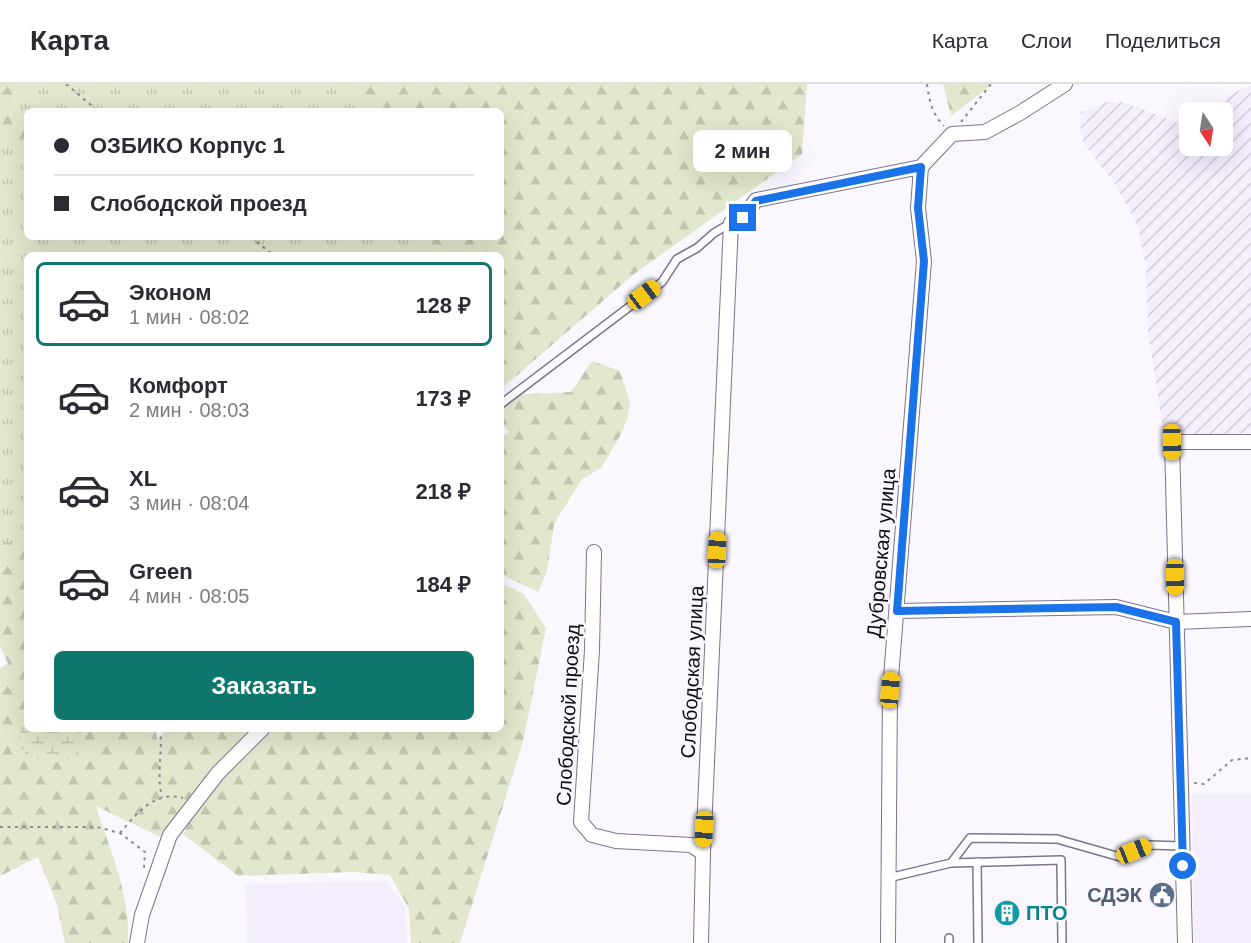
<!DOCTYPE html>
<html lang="ru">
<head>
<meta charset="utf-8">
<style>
	:root { --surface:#fff; --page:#f7f7f7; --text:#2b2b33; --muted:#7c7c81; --line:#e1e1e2; --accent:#0f766e }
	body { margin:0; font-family:Helvetica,sans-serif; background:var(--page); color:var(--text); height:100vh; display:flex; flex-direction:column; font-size:22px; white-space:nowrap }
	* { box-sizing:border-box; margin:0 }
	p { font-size:20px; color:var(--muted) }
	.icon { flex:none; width:33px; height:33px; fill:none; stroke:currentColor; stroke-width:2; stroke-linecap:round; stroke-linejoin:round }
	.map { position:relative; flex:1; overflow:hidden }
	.side { position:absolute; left:24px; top:168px; width:480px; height:480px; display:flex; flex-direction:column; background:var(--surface); border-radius:9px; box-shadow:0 6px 24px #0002 }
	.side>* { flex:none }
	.guide { position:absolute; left:24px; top:24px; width:480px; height:132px; border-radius:9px; box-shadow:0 6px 24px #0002; display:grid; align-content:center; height:132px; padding:0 30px; background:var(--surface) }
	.needle { width:39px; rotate:168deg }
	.controls { position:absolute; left:1179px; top:18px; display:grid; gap:12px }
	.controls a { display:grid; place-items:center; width:54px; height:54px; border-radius:9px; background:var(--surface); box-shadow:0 6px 24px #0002; font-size:30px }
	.end { position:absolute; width:27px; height:27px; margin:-14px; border:8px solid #1a73e8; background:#fff; box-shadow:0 0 0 3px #fff }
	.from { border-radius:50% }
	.bubble { position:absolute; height:42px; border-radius:9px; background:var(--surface); box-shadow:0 6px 24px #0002; font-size:20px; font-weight:800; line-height:42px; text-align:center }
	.car { position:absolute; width:18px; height:36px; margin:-18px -9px; border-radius:8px; box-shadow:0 0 4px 2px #0007; background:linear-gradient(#f5c518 24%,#345 0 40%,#f5c518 0 76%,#345 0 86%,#f5c518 0) }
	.guide b { display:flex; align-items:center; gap:21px; height:57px; font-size:22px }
	.guide b+b { border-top:2px solid var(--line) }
	.guide i { width:15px; height:15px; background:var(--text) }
	ul { padding:10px 0 0; list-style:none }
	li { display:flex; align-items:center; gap:18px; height:84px; margin:0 12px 9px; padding:0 18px; border:3px solid transparent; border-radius:9px }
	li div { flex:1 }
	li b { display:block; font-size:22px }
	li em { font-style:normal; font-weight:800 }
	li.current { border-color:var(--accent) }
	li>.icon { width:54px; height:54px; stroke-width:1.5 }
	.action { display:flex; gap:12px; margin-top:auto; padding:12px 30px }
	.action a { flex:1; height:69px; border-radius:9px; background:var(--accent); color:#fff; font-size:24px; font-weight:800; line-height:69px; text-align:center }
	header { display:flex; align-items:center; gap:36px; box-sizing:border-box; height:84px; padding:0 30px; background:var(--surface); border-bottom:2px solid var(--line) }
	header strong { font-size:28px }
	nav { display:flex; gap:33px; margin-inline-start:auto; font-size:21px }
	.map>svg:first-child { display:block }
	.built { fill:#f5effd }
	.industrial { fill:url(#industrial-furrows) }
	.grass { fill:url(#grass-tufts) }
	.forest { fill:url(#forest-firs) }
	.wetland { fill:url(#wetland-marsh) }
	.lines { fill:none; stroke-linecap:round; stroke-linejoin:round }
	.lane-casing { stroke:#7f738d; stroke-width:10 }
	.street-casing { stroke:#7f738d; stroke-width:16 }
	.path { stroke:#8c8990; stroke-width:2; stroke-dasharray:3 4.5; stroke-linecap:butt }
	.lane { stroke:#fff; stroke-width:7 }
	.street { stroke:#fff; stroke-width:14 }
	.route { stroke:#1a73e8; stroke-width:8 }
	.labels { text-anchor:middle; stroke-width:5; stroke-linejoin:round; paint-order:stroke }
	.street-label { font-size:20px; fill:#0e0a13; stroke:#faf8fe }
	.service-label { font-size:20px; font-weight:bold; fill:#4e5e75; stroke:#faf8fe; text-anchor:end }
	.culture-label { font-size:20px; font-weight:bold; fill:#0d838f; stroke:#faf8fe; text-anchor:start }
</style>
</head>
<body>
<header>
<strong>Карта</strong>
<nav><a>Карта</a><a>Слои</a><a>Поделиться</a></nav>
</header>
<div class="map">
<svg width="1251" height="859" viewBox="0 0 1251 859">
	<defs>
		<pattern id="industrial-furrows" width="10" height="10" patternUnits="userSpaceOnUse" patternTransform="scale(1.5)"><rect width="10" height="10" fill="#f5effd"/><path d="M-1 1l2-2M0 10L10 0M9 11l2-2" fill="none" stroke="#d1ccd8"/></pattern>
		<pattern id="grass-tufts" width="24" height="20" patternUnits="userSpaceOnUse" patternTransform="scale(1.5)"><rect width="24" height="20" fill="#e1e8cd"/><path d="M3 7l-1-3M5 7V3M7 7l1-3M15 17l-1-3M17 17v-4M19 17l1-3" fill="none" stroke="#c0c6af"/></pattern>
		<pattern id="forest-firs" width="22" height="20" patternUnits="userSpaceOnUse" patternTransform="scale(1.5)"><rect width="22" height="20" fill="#e1e8cd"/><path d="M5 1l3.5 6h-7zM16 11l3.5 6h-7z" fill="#c0c6af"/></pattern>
		<pattern id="wetland-marsh" width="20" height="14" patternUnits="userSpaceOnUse" patternTransform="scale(1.5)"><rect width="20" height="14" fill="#e1e8cd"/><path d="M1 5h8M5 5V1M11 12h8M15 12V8" fill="none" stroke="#c0c6af"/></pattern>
	</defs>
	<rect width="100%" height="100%" fill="#faf8fe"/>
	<!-- built -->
	<path class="built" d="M1192,710H1251V859H1194Z
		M386,797L405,823L407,859H247L245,800Z"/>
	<!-- industrial -->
	<path class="industrial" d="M1251,1V349L1164,352L1148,247L1146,183L1138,143L1116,101L1084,60L1080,41L1081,28L1107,18H1123L1189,43L1190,62H1222V28H1209L1229,11Z"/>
	<!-- grass -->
	<path class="grass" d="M9,0H356L352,11L360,27H27V43L24,41Z
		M0,59L27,73V153H422L431,171H27V466L18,460L0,459Z"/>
	<!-- forest -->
	<path class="forest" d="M0,0H9L24,41L27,43V73L0,59Z
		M356,0H807L802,70L634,190L501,305V171H431L422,153H501V27H360L352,11Z
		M943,0H992L951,32Z
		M592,277L620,287L630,319L627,336L619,354L601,384L582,395L554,440L547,488L538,508L501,490V353L509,348L501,338V324L513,311L571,308Z
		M0,459H19L27,466V628L20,649L84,651V645H155L158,657L165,645H253L213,686L160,753L96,722C110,766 131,813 128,859H65L57,821L38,773L0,792V584L8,580L0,562Z
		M501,499L524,510L546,544L523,658L460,859H411L409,825L390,791L354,788L238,792L183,750C204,708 240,677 272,645H501Z"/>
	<!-- wetland -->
	<path class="wetland" d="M27,628V645H84L76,673L52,679L29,673L21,664L20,649Z"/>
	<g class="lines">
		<defs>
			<path id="lane" d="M501,320L662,198L677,175L697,164L714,149L731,139
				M977,778L978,859
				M951,779L1061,776L1062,859
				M888,794L951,779L970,754L1057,755L1120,773L1149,761L1183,762
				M949,854V859"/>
			<path id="street" d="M594,468L592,566L581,738L592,751L616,757L691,761L703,769
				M897,527L1116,523L1176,538L1251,535
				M137,859L142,831L170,751L218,689L262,645
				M701,859L703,769L731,139L743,134L756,116L921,83L952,50L985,48L1020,29L1065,0
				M888,859L890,606L924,177L918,124L921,83
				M1185,859L1172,358H1251"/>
		</defs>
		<!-- lane casing -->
		<use href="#lane" class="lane-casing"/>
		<!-- street casing -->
		<use href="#street" class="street-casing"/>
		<!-- path -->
		<path class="path" d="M66,0L98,27
			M927,0C929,16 932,30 944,42
			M961,38L991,0
			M251,153L273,171
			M160,645C163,668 156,690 162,713
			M1194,699L1204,700L1232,676L1251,674
			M0,743H97L120,749L145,768L144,784
			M120,749C136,730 155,706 183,714"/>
		<!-- lane -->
		<use href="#lane" class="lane"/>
		<!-- street -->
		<use href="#street" class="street"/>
	</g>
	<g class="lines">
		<!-- route -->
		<path class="route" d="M743,134L756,117L921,83L918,124L924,177L897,527L1116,523L1176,538L1183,782"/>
	</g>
	<!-- icons -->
	<defs>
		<symbol id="civic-disc" viewBox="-11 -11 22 22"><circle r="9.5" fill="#5c6f8a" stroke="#faf8fe"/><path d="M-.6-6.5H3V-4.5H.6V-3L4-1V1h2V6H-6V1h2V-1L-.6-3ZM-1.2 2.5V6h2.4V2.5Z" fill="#fff"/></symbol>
		<symbol id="building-disc" viewBox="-11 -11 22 22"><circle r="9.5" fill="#0f9aa8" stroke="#faf8fe"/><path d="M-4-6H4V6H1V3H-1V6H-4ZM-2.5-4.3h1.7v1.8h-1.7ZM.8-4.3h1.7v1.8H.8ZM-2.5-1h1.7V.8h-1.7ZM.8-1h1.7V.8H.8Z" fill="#fff"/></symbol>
	</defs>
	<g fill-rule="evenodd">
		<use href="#civic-disc" x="1147" y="796" width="30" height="30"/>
		<use href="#building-disc" x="992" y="814" width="30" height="30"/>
	</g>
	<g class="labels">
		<!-- street labels -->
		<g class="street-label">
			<text transform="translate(881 469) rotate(-85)" y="7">Дубровская улица</text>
			<text transform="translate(692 588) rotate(-87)" y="7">Слободская улица</text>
			<text transform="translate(568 631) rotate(-87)" y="7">Слободской проезд</text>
		</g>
		<!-- service labels -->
		<g class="service-label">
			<text x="1142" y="818">СДЭК</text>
		</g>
		<!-- culture labels -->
		<g class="culture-label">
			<text x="1026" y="836">ПТО</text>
		</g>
	</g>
</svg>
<div class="controls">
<a><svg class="needle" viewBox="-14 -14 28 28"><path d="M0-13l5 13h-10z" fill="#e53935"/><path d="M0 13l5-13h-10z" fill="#7c7c81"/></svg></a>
</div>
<i class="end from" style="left:1183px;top:782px"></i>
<i class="end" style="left:743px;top:134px"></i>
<div class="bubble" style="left:693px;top:46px;width:99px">2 мин</div>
<i class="car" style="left:644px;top:211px;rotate:53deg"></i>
<i class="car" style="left:1172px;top:358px;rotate:179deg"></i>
<i class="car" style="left:717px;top:466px;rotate:3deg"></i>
<i class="car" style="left:1175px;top:493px;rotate:179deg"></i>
<i class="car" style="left:890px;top:606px;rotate:5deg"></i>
<i class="car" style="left:704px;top:745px;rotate:183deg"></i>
<i class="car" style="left:1134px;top:767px;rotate:68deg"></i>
<div class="guide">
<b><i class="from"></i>ОЗБИКО Корпус 1</b>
<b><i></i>Слободской проезд</b>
</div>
<section class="side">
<ul>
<li class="current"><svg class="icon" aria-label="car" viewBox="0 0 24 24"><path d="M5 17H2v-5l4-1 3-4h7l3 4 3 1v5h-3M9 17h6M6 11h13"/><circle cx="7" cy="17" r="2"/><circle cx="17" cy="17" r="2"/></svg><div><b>Эконом</b><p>1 мин · 08:02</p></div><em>128 ₽</em></li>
<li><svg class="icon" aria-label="car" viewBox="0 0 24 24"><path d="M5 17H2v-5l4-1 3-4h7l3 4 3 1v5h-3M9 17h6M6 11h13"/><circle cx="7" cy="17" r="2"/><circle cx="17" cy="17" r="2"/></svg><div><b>Комфорт</b><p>2 мин · 08:03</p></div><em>173 ₽</em></li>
<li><svg class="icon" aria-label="car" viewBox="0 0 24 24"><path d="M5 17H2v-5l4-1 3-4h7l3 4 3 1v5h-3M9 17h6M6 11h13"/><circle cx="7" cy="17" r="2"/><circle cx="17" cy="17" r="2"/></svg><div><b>XL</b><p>3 мин · 08:04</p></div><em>218 ₽</em></li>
<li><svg class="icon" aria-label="car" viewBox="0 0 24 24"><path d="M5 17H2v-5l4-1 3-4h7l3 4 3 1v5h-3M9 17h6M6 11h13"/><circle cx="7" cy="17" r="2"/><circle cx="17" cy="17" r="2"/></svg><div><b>Green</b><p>4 мин · 08:05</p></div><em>184 ₽</em></li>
</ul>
<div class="action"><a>Заказать</a></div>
</section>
</div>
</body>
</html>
